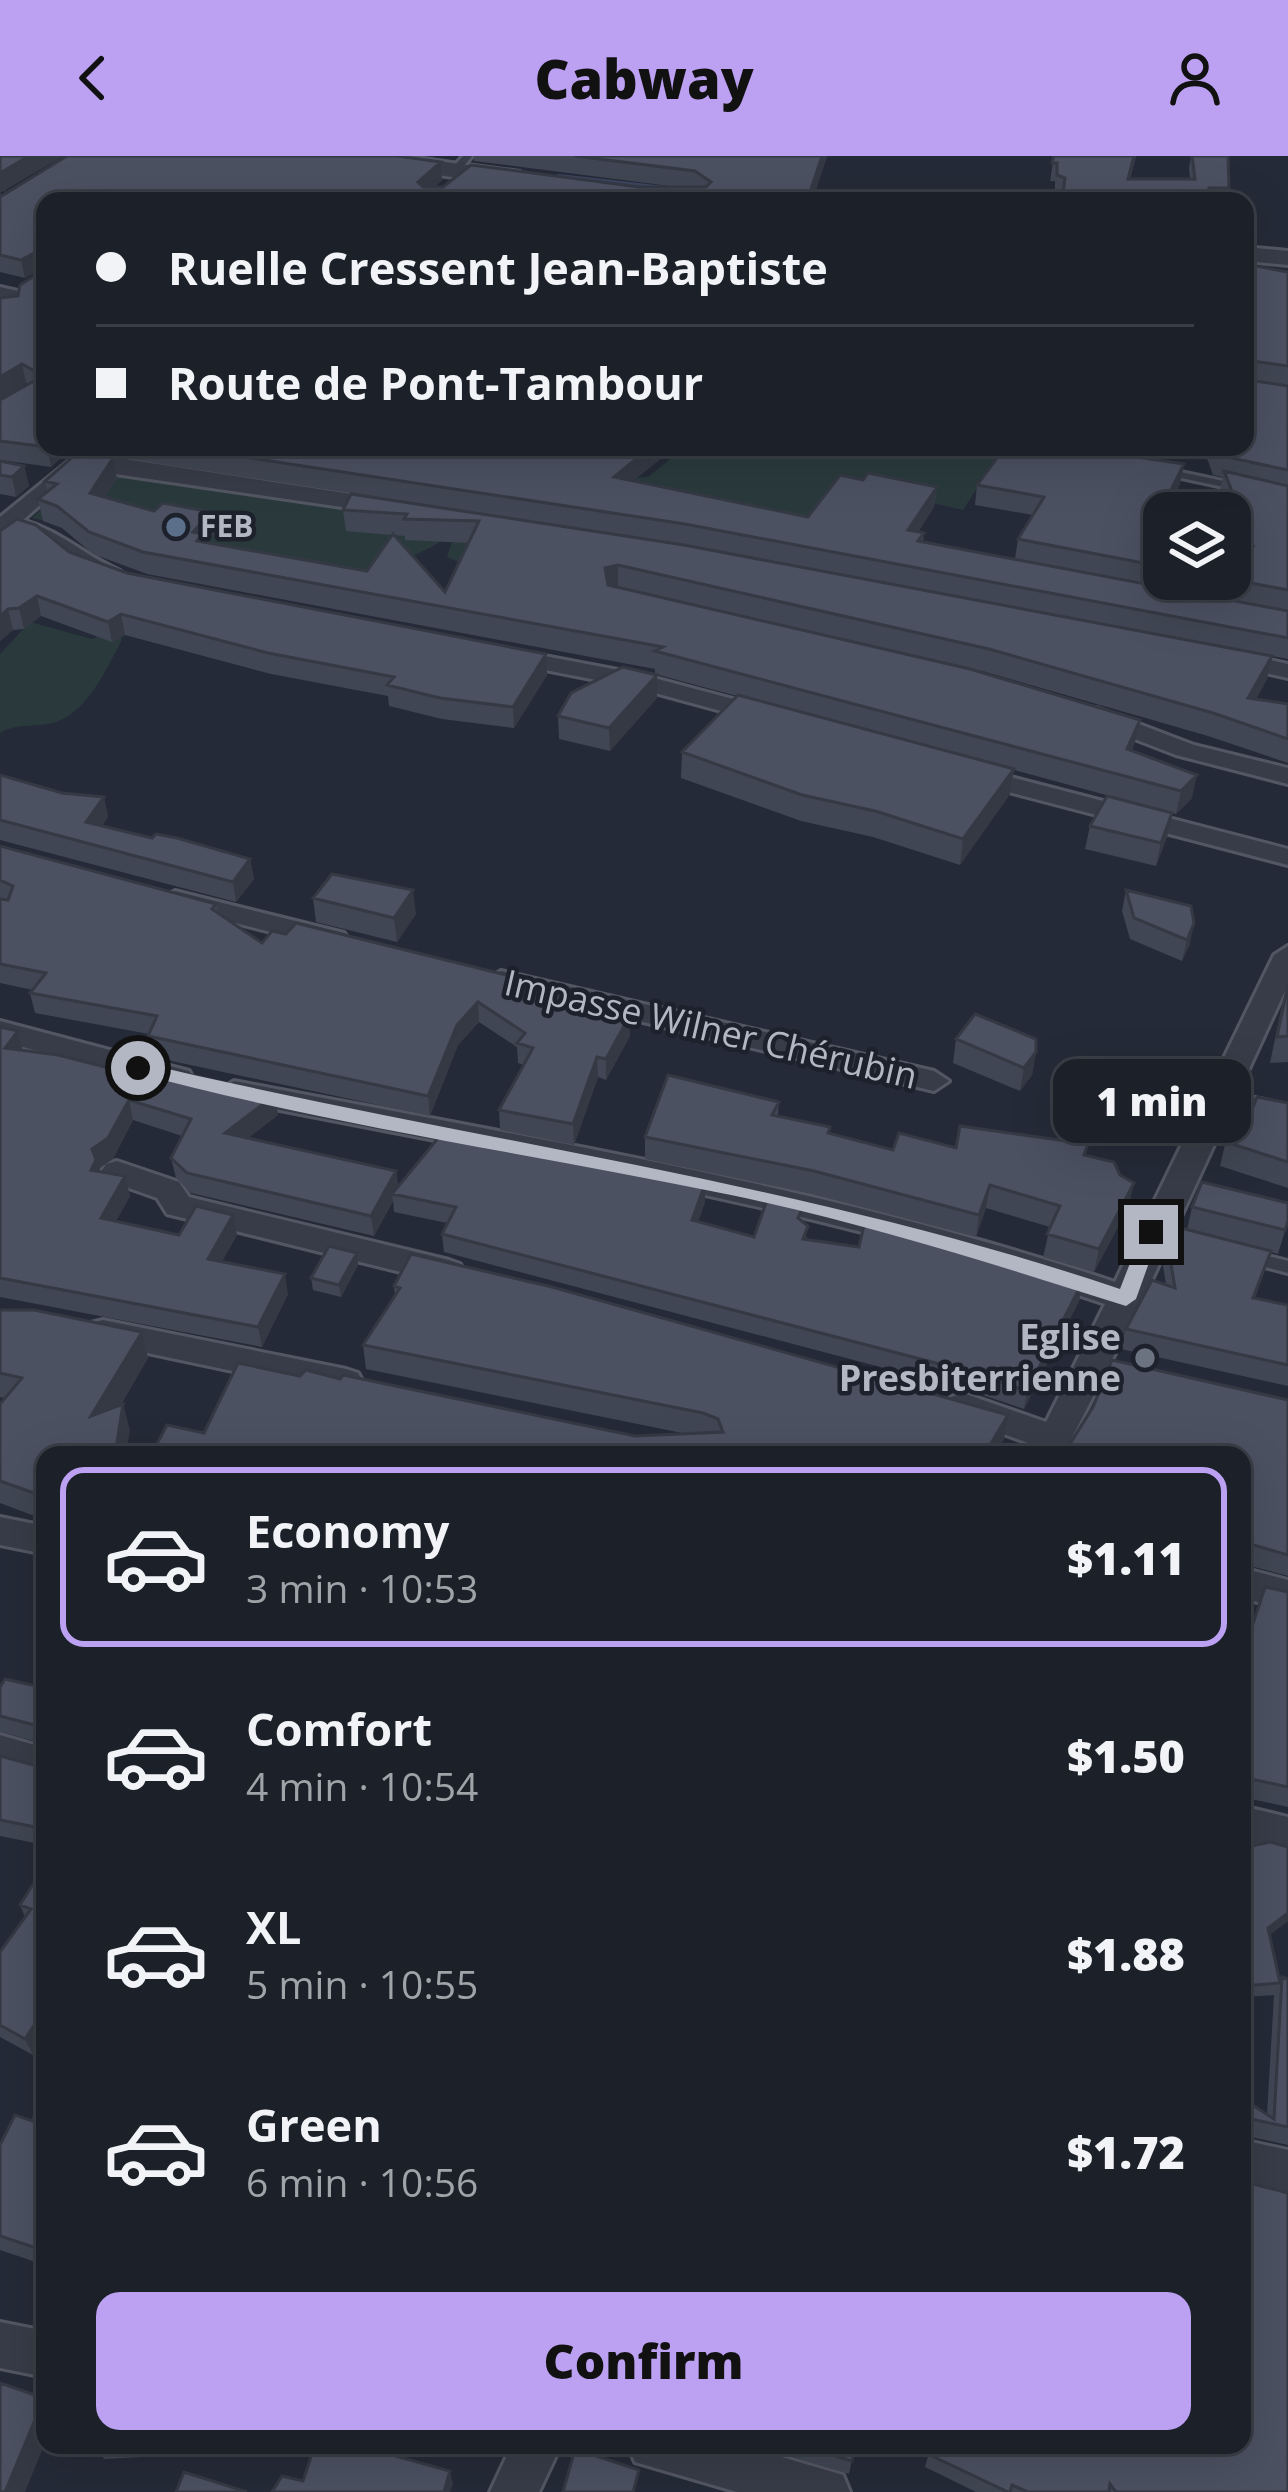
<!DOCTYPE html>
<html lang="en">
<head>
<meta charset="utf-8">
<style>
	:root { --surface:#1b2029; --page:#282d35; --text:#f1f3f6; --muted:#a0a3a8; --line:#393e46; --accent:#bca0f2 }
	body { margin:0; font-family:"Open Sans",sans-serif; background:var(--page); color:var(--text); height:100vh; display:flex; flex-direction:column; font-size:45px; white-space:nowrap }
	* { box-sizing:border-box; margin:0 }
	p { font-size:39px; color:var(--muted) }
	.icon { flex:none; width:66px; height:66px; fill:none; stroke:currentColor; stroke-width:2; stroke-linecap:round; stroke-linejoin:round }
	.map { position:relative; flex:1; overflow:hidden }
	.panel { position:absolute; left:36px; top:1290px; width:1215px; height:1008px; display:flex; flex-direction:column; background:var(--surface); border-radius:24px; box-shadow:0 12px 48px #0002,0 0 0 3px var(--line) }
	.panel>* { flex:none }
	.banner { position:absolute; left:36px; top:36px; width:1218px; height:264px; border-radius:24px; box-shadow:0 12px 48px #0002,0 0 0 3px var(--line); display:grid; align-content:center; height:264px; padding:0 60px; background:var(--surface) }
	.controls { position:absolute; left:1143px; top:336px; display:grid; gap:24px }
	.controls a { display:grid; place-items:center; width:108px; height:108px; border-radius:24px; background:var(--surface); box-shadow:0 12px 48px #0002,0 0 0 3px var(--line); font-size:60px }
	.end { position:absolute; width:54px; height:54px; margin:-27px; border:15px solid #b3b7c4; background:#111; box-shadow:0 0 0 6px #111 }
	.from { border-radius:50% }
	.bubble { position:absolute; height:84px; border-radius:24px; background:var(--surface); box-shadow:0 12px 48px #0002,0 0 0 3px var(--line); font-size:39px; font-weight:800; line-height:84px; text-align:center }
	.banner b { display:flex; align-items:center; gap:42px; height:114px; font-size:45px }
	.banner b+b { border-top:3px solid var(--line) }
	.banner i { width:30px; height:30px; background:var(--text) }
	ul { padding:21px 0 0; list-style:none }
	li { display:flex; align-items:center; gap:36px; height:180px; margin:0 24px 18px; padding:0 36px; border:6px solid transparent; border-radius:24px }
	li div { flex:1 }
	li b { display:block; font-size:45px }
	li em { font-style:normal; font-weight:800 }
	li.active { border-color:var(--accent) }
	li>.icon { width:108px; height:108px; stroke-width:1.5 }
	.cta { display:flex; gap:24px; margin-top:auto; padding:24px 60px }
	.cta a { flex:1; height:138px; border-radius:24px; background:var(--accent); color:#111; font-size:48px; font-weight:800; line-height:138px; text-align:center }
	header { display:flex; justify-content:space-between; align-items:center; height:156px; padding:0 60px; background:var(--accent); color:#111; font-size:54px; font-weight:800 }
	.map>svg:first-child { display:block }
	.green { fill:#2a3a3c }
	.lines { fill:none; stroke-linecap:round; stroke-linejoin:round }
	.stream { stroke:#3c455e; stroke-width:6 }
	.service-casing { stroke:#535763; stroke-width:6 }
	.minor-casing { stroke:#535763; stroke-width:6 }
	.tertiary-casing { stroke:#535763; stroke-width:6 }
	.path { stroke:#48555a; stroke-width:3; stroke-dasharray:6 6; stroke-linecap:butt }
	.service { fill:#383c48; fill-rule:evenodd }
	.minor { fill:#383c48; fill-rule:evenodd }
	.tertiary { fill:#383c48; fill-rule:evenodd }
	.wall { fill:#404653; fill-rule:evenodd }
	.shaded-wall { fill:#343944 }
	.building { fill:#4b5161; stroke:#343944; stroke-width:3 }
	.route { fill:#b3b7c4 }
	.service-dot { fill:#5c6f8a; stroke:#1d212c; stroke-width:4.5 }
	.worship-dot { fill:#6b7280; stroke:#1d212c; stroke-width:4.5 }
	.labels { text-anchor:middle; stroke-width:9; stroke-linejoin:round; paint-order:stroke }
	.far-poi-label { font-size:30px; font-weight:bold; fill:#b3b7c4; stroke:#1d212c; text-anchor:start }
	.street-label { font-size:36px; fill:#b3b7c4; stroke:#1d212c }
	.poi-label { font-size:36px; font-weight:bold; fill:#b3b7c4; stroke:#1d212c; text-anchor:end }
</style>
</head>
<body>
<header><svg class="icon" aria-label="back" viewBox="0 0 24 24"><path d="M15 5l-7 7 7 7"/></svg>Cabway<svg class="icon" aria-label="person" viewBox="0 0 24 24"><circle cx="12" cy="8" r="4"/><path d="M4 21q1-7 8-7t8 7"/></svg></header>
<div class="map">
<svg width="1288" height="2336" viewBox="0 0 1288 2336">
	<rect width="100%" height="100%" fill="#242a37"/>
	<!-- green -->
	<path class="green" d="M685,291H978L1001,295L963,354L877,334L809,375L612,323L648,321Z
		M82,313L487,374L466,409L447,401L456,374C431,397 395,402 373,427L205,404V370L194,362L149,385L32,362Z
		M30,466L92,483L118,471L122,484C106,513 89,554 56,566C37,572 18,566 0,577V498Z"/>
	<g class="lines">
		<!-- stream -->
		<path class="stream" d="M402,0L432,4
			M559,21L665,33"/>
		<defs>
			<path id="service" d="M463,0H472L458,17H452L450,15Z
				M1162,312L1242,329L1248,332L1242,335L1158,317L1157,315Z
				M1217,934L1288,949V959L1212,943L1209,939L1212,935Z
				M1248,1095L1288,1105V1117L1242,1105L1240,1101Z"/>
			<path id="minor" d="M0,131L22,136L25,140L15,146L0,143Z
				M80,296L390,344L401,351L390,358L81,313L23,364C62,376 84,399 120,415V425C86,430 68,397 41,384C32,380 21,378 11,375L0,380V361Z
				M503,492L639,518L778,555L782,560L769,568L637,532L494,504V494Z
				M1225,494L1288,508V522L1216,506L1213,501Z
				M1097,552L1194,589L1288,612V628L1176,599L1088,565L1084,560Z
				M968,610L1288,693V709L959,623L955,618L959,613Z
				M175,735L344,777L348,783L334,792L165,749L161,743Z
				M1288,790V828L1143,1143L1063,1299H1029L1034,1289L951,1259L946,1250L951,1241L963,1237L1046,1266L1105,1148C822,1051 526,1003 234,945L219,935L234,925C530,982 829,1030 1115,1126L1274,799Z
				M501,815L934,915L949,925L934,935L491,830L487,824Z
				M0,865L189,915L193,922L178,932L0,885Z
				M117,1005L179,1026L189,1041L449,1104L460,1108L465,1116L460,1124L449,1128L167,1058L157,1042L106,1024L101,1016L106,1008Z
				M103,1164L346,1213L358,1217L363,1226L358,1235L346,1239L91,1185L86,1176L91,1167Z
				M0,1361L45,1370V1398L0,1389Z
				M1242,1412L1288,1424V1454L1242,1442Z
				M0,1579L45,1592V1626L0,1613Z
				M1242,1650L1288,1661V1697L1242,1686Z
				M1242,1984L1288,1994V2038L1242,2028Z
				M0,2166L45,2175V2221L0,2212Z
				M512,2289H561L539,2336H490Z
				M628,2289H741L843,2319L850,2336H737L635,2306Z"/>
			<path id="tertiary" d="M338,0H400L520,16L532,23L520,30L349,7Z
				M1245,91L1288,95V109L1245,105Z"/>
		</defs>
		<!-- service casing -->
		<use href="#service" class="service-casing"/>
		<!-- minor casing -->
		<use href="#minor" class="minor-casing"/>
		<!-- tertiary casing -->
		<use href="#tertiary" class="tertiary-casing"/>
		<!-- path -->
		<path class="path" d="M0,32L12,35L0,40"/>
		<!-- service -->
		<use href="#service" class="service"/>
		<!-- minor -->
		<use href="#minor" class="minor"/>
		<!-- tertiary -->
		<use href="#tertiary" class="tertiary"/>
	</g>
	<!-- wall -->
	<path class="wall" d="M474,0H827L812,45H45L25,122L0,116V41L442,24L434,31H677L474,5Z
		M1054,0H1136L1130,23H1190L1189,12L1191,0H1228L1229,32L1227,45H1062V40L1055,37V25H1050Z
		M1245,108L1288,116V503L1272,500L1267,523L1256,543L1288,548V607L1208,580L986,516L616,431L1140,564L1132,595L1192,642L1176,658L1014,614L1010,638L960,709L873,681L801,665L681,622L682,596L737,540L655,518V513L147,418L93,398L62,372L43,365L38,343L47,336L45,325L113,302L117,323L105,341L215,377L207,386L367,415L392,379L346,375L343,354L351,338L1126,473L685,389L103,299L102,291H675L633,325L808,361L863,324L937,331L934,351L918,376L924,377L923,385L1015,403L1018,383L1033,359L975,349L977,329L1005,291H1099L1095,295L1180,328L1159,371L1164,372V423H1230L1240,387L1230,362V357H1228L1220,335L1223,321L1213,319L1203,291H1245ZM393,379L405,380V384L469,387L445,436Z
		M18,140L73,291L51,311L0,304V244L28,228L26,227L0,244Z
		M0,305L24,310L29,330L16,341L0,338Z
		M0,375L69,396L127,417L547,519L514,572L442,563L389,550L388,540L271,518L125,479L112,486L41,460L24,473L13,474L0,485Z
		M657,519V542L610,595L559,583L558,560Z
		M0,619L62,637L104,641L108,661L102,670L250,703L254,723L236,746L0,684Z
		M1172,657L1167,681L1156,710L1085,693L1090,670Z
		M0,690L216,748L218,757L262,787L543,828V841L596,854L630,859V880L606,924L598,921L574,989L500,974L499,954L524,909L518,907L517,891L479,866L458,889L430,960L153,901L149,878L35,857L30,837L33,834L0,827Z
		M1126,734L1191,750L1190,788L1182,805L1130,783L1122,755Z
		M313,742L416,758L397,786L316,766Z
		M1288,828V906L1270,907L1281,854Z
		M0,871L23,895L278,959L248,982L396,1015L398,1031L705,1028V1046L698,1066L754,1081L802,1065L807,1084L1082,1127L1079,1145L1024,1253L971,1235L444,1096L442,1078L447,1067L394,1056L393,1045L374,1080L191,1037L176,1022L171,1002L182,980L133,964L113,1003L98,1013L99,1015L125,1020L130,1040L116,1065L179,1079H237L222,1105L288,1138L262,1191L0,1141Z
		M956,883L1036,896L1032,919L1020,935L953,907Z
		M1059,933L1148,955L1134,982L1055,957Z
		M779,946L778,960L830,977L893,994L956,992L1086,999L1129,1050L1094,1116L1043,1101L1050,1071L986,1052L976,1081L812,1038L645,1003V981Z
		M1288,947V1032L1220,1010L1233,954H1252Z
		M1192,1051L1288,1065L1278,1098L1271,1096L1255,1142L1288,1149V1230L1121,1193L1126,1173L1166,1128L1163,1110L1168,1090L1187,1074Z
		M357,1097L358,1109L341,1141L313,1134L311,1122Z
		M394,1130L1004,1283L994,1299H151L204,1277L300,1220L340,1223L635,1280L687,1278L366,1213L363,1189L395,1139Z
		M0,1154L142,1176L148,1202L120,1250L130,1274L45,1299V1364L0,1347V1248L5,1242L0,1241Z
		M1288,1244V1420L1243,1408L1242,1409V1299Z
		M1288,1436V1651L1242,1641V1474L1248,1483Z
		M0,1531L45,1532V1689L0,1680V1600L41,1611L42,1587L0,1576Z
		M1242,1686L1247,1691H1288V1765L1269,1779L1280,1827L1282,1821L1288,1823V1989L1242,1979V1942L1267,1958L1274,1839L1242,1841Z
		M45,1709V1880L33,1899L0,1881V1796L25,1761L20,1749Z
		M44,1940L45,2109L0,2094V1989L32,1965Z
		M96,2289H199L200,2291V2298L104,2303Z
		M217,2289H252V2295L220,2297Z
		M755,2289H855L849,2318Z
		M931,2289L1288,2336H976L925,2311Z"/>
	<!-- shaded-wall -->
	<path class="shaded-wall" d="M29,0H64L0,37V17Z
		M822,0H827L812,45H807Z
		M441,6L442,24L420,45L418,26Z
		M42,93L45,112L25,122L21,104Z
		M22,208L26,227L0,244V221Z
		M47,291H73L51,311Z
		M651,291H675L614,341V321Z
		M113,302L117,323L94,359L90,337Z
		M1184,308L1180,328L1166,357H1164L1149,390L1153,370Z
		M24,310L29,330L16,341L12,321Z
		M937,331L934,351L906,394L908,374Z
		M211,356L215,377L204,390L206,400L193,376Z
		M618,409V431L605,434V412Z
		M37,440L41,460L24,473L19,452Z
		M8,453L13,474L0,485V460Z
		M121,458L125,479L112,486L108,466Z
		M546,498L547,519L514,572L513,551Z
		M1272,500L1267,523L1243,565L1248,542Z
		M657,519V542L610,595L609,572Z
		M1140,564L1135,586L1123,616L1127,593Z
		M1014,613L1010,638L960,709L963,683Z
		M1197,619L1192,642L1176,658L1181,635Z
		M104,641L108,661L90,686L86,666Z
		M1172,657L1167,681L1156,710L1161,687Z
		M250,703L254,723L236,746L233,726Z
		M413,734L416,758L397,786L394,762Z
		M1194,767L1190,788L1182,805L1187,784Z
		M478,846L479,866L458,889L430,960L428,940L457,869Z
		M630,859V880L606,924V903Z
		M18,875L23,896L5,892Z
		M1036,896L1032,919L1020,935L1024,912Z
		M597,901L598,921L574,989L573,968Z
		M1153,931L1148,955L1134,982L1139,959Z
		M275,939L278,959L228,997L225,977Z
		M129,944L133,964L113,1003L98,1013L101,1024L91,1014L92,993Z
		M396,1015L398,1035L392,1038L393,1045L374,1080L371,1060Z
		M125,1020L130,1040L106,1082L101,1062Z
		M1134,1027L1129,1050L1094,1116L1099,1093Z
		M705,1028V1046L692,1083V1064Z
		M990,1029L986,1052L976,1081L979,1059Z
		M233,1059L237,1079L212,1123L208,1103Z
		M357,1097L358,1109L341,1141L339,1129Z
		M285,1118L288,1138L262,1191L258,1171Z
		M1082,1127L1079,1145L1024,1253L1027,1235Z
		M142,1176L148,1202L98,1286L91,1260Z
		M123,1248L130,1274L126,1299H115Z
		M1008,1259L1004,1283L994,1299H984Z
		M1288,1757V1765L1263,1784L1268,1772Z
		M45,1853V1880L33,1899L25,1883Z
		M44,2242L45,2287L25,2336H5Z
		M450,2315L453,2328L450,2336H444Z"/>
	<!-- building -->
	<path class="building" d="M0,0H29L0,17Z
		M67,0H397L441,6L418,26L423,31H443L471,9L639,31H706L711,26L695,15L575,0H822L807,45H45V108L42,93L21,104L0,99V41Z
		M1054,0H1134L1128,23H1195L1192,0H1228L1229,32H1209L1208,45H1108V41L1063,37L1065,22L1057,19V7H1052Z
		M1245,108L1288,116V210L1246,204L1248,224L1288,230V314L1217,299L1214,291H1245Z
		M45,113V291H47L0,285V244L34,225L38,217L22,208L0,221V142L18,140L20,129Z
		M178,291H651L614,321L808,361L840,319L863,324L868,317L937,331L908,374L924,377L918,385L1288,455V482L685,368Z
		M1005,291H1089V294L1184,308L1153,370L1164,372V411L1018,383L1044,341L977,329Z
		M78,296L113,302L90,337L154,355L163,347L211,356L193,376L202,378L197,385L367,415L393,378L445,436L479,365L404,363L407,358L343,354L351,338L684,389L1272,500L1248,542L1288,548V583L1213,557L989,493L618,409L605,412L608,429L970,513L1140,564L1127,593L1197,619L1181,635L655,495L663,491L143,396L89,376L57,350L38,343L57,328L45,325Z
		M0,305L24,310L12,321L0,319Z
		M1224,315L1288,330V434L1229,423L1230,385L1253,389Z
		M17,363L36,369L69,396L127,417L546,498L513,551L440,542L387,529L394,521L268,497L121,458L108,466L37,440L19,452L8,453L0,460V375Z
		M623,511L657,519L609,572L558,560L571,537Z
		M738,539L1014,613L963,683L875,655L802,639L682,596Z
		M0,619L62,637L104,641L86,666L152,682L156,678L177,682L250,703L233,726L0,664Z
		M1107,640L1172,657L1161,687L1090,670Z
		M0,690L216,748L212,753L262,787L272,775L286,778L296,767L543,828L535,839L596,854L603,846L630,859L606,903L597,901L573,968L499,954L533,892L517,887L525,877L478,846L457,869L428,940L148,880L157,860L30,837L46,817L0,808V743L8,744L13,730L0,724Z
		M332,718L413,734L394,762L313,742Z
		M1126,734L1191,750L1194,767L1187,784L1134,762Z
		M1288,828V880L1277,881Z
		M975,858L1036,883V896L1024,912L956,883Z
		M0,871L18,875L5,892L58,899L133,918L138,906L275,939L225,977L396,1015L371,1060L187,1017L171,1002L191,963L129,944L108,982L92,993L96,1004L91,1014L125,1020L101,1062L179,1079L196,1050L233,1059L208,1103L285,1118L258,1171L0,1122Z
		M1073,908L1153,931L1139,959L1059,933Z
		M668,919L779,946L772,959L830,971L828,977L893,994L899,977L956,992L960,970L1088,988L1084,999L1114,1006L1120,1019L1134,1027L1099,1093L1047,1078L1060,1050L990,1029L979,1059L814,1015L645,981Z
		M1257,941L1288,947V1006L1226,986L1233,954H1252Z
		M444,975L705,1028L692,1064L754,1081L768,1041L804,1048L798,1062L808,1070L803,1083L859,1091L865,1065L1082,1127L1027,1235L974,1217L442,1078L456,1051L392,1038Z
		M1202,1026L1288,1047V1065L1285,1074L1192,1051Z
		M1177,1071L1271,1095L1253,1142L1288,1149V1209L1126,1173L1152,1124L1175,1132L1168,1090Z
		M329,1090L357,1097L339,1129L311,1122Z
		M411,1098L552,1131L1008,1259L984,1299H151L167,1269L204,1277L238,1207L300,1220L306,1214L340,1223L343,1219L635,1280L723,1276L718,1263L703,1257L363,1189L400,1132L394,1130Z
		M0,1154H34L142,1176L91,1260L123,1248L115,1299H45V1341L0,1325V1248L22,1222L0,1217Z
		M1112,1204L1288,1244V1399L1250,1388L1244,1395H1242V1299H1063L1093,1251Z
		M1265,1431L1288,1436V1631L1242,1621V1474L1248,1483Z
		M5,1523L45,1532V1673L0,1664V1600L41,1611L42,1571L0,1560V1531Z
		M1242,1686L1247,1691L1270,1686L1288,1691V1757L1268,1772L1280,1827L1242,1830Z
		M45,1709V1853L25,1883L0,1869V1796L31,1753L20,1749Z
		M1282,1821L1288,1823V1971L1242,1961V1942L1274,1963Z
		M44,1940H45V2095L0,2080V1989L15,1959L32,1965Z
		M1242,2025L1288,2037V2336H1116L1110,2328L1109,2336H1028L1012,2329L1010,2336H1008L928,2298L931,2289H1242Z
		M0,2227L44,2242L5,2336H0Z
		M315,2289H356L450,2315L444,2336H272L282,2320L303,2325Z
		M800,2289H855L852,2305Z
		M575,2293L639,2314L633,2336H563Z
		M184,2316L247,2336H176Z"/>
	<!-- route -->
	<path class="route" d="M138,906C466,984 800,1025 1120,1133L1144,1071H1158L1160,1076L1136,1143L1126,1150C996,1109 866,1067 731,1039C532,998 329,969 132,916L129,912Z"/>
	<!-- markers -->
	<circle class="service-dot" cx="176" cy="371" r="12"/>
	<circle class="worship-dot" cx="1145" cy="1202" r="12"/>
	<g class="labels">
		<!-- far-poi labels -->
		<g class="far-poi-label">
			<text x="200" y="381">FEB</text>
		</g>
		<!-- street labels -->
		<g class="street-label">
			<text transform="translate(711 873) rotate(13)" y="13">Impasse Wilner Chérubin</text>
		</g>
		<!-- poi labels -->
		<g class="poi-label">
			<text x="1121" y="1194">Eglise<tspan x="1121" dy="41">Presbiterrienne</tspan></text>
		</g>
	</g>
</svg>
<div class="controls">
<a><svg class="icon" aria-label="layers" viewBox="0 0 24 24"><path d="M12 4l9 5-9 5-9-5zM3 14l9 5 9-5"/></svg></a>
</div>
<i class="end from" style="left:138px;top:912px"></i>
<i class="end" style="left:1151px;top:1076px"></i>
<div class="bubble" style="left:1053px;top:903px;width:198px">1 min</div>
<div class="banner">
<b><i class="from"></i>Ruelle Cressent Jean-Baptiste</b>
<b><i></i>Route de Pont-Tambour</b>
</div>
<section class="panel">
<ul>
<li class="active"><svg class="icon" aria-label="car" viewBox="0 0 24 24"><path d="M5 17H2v-5l4-1 3-4h7l3 4 3 1v5h-3M9 17h6M6 11h13"/><circle cx="7" cy="17" r="2"/><circle cx="17" cy="17" r="2"/></svg><div><b>Economy</b><p>3 min · 10:53</p></div><em>$1.11</em></li>
<li><svg class="icon" aria-label="car" viewBox="0 0 24 24"><path d="M5 17H2v-5l4-1 3-4h7l3 4 3 1v5h-3M9 17h6M6 11h13"/><circle cx="7" cy="17" r="2"/><circle cx="17" cy="17" r="2"/></svg><div><b>Comfort</b><p>4 min · 10:54</p></div><em>$1.50</em></li>
<li><svg class="icon" aria-label="car" viewBox="0 0 24 24"><path d="M5 17H2v-5l4-1 3-4h7l3 4 3 1v5h-3M9 17h6M6 11h13"/><circle cx="7" cy="17" r="2"/><circle cx="17" cy="17" r="2"/></svg><div><b>XL</b><p>5 min · 10:55</p></div><em>$1.88</em></li>
<li><svg class="icon" aria-label="car" viewBox="0 0 24 24"><path d="M5 17H2v-5l4-1 3-4h7l3 4 3 1v5h-3M9 17h6M6 11h13"/><circle cx="7" cy="17" r="2"/><circle cx="17" cy="17" r="2"/></svg><div><b>Green</b><p>6 min · 10:56</p></div><em>$1.72</em></li>
</ul>
<div class="cta"><a>Confirm</a></div>
</section>
</div>
</body>
</html>
